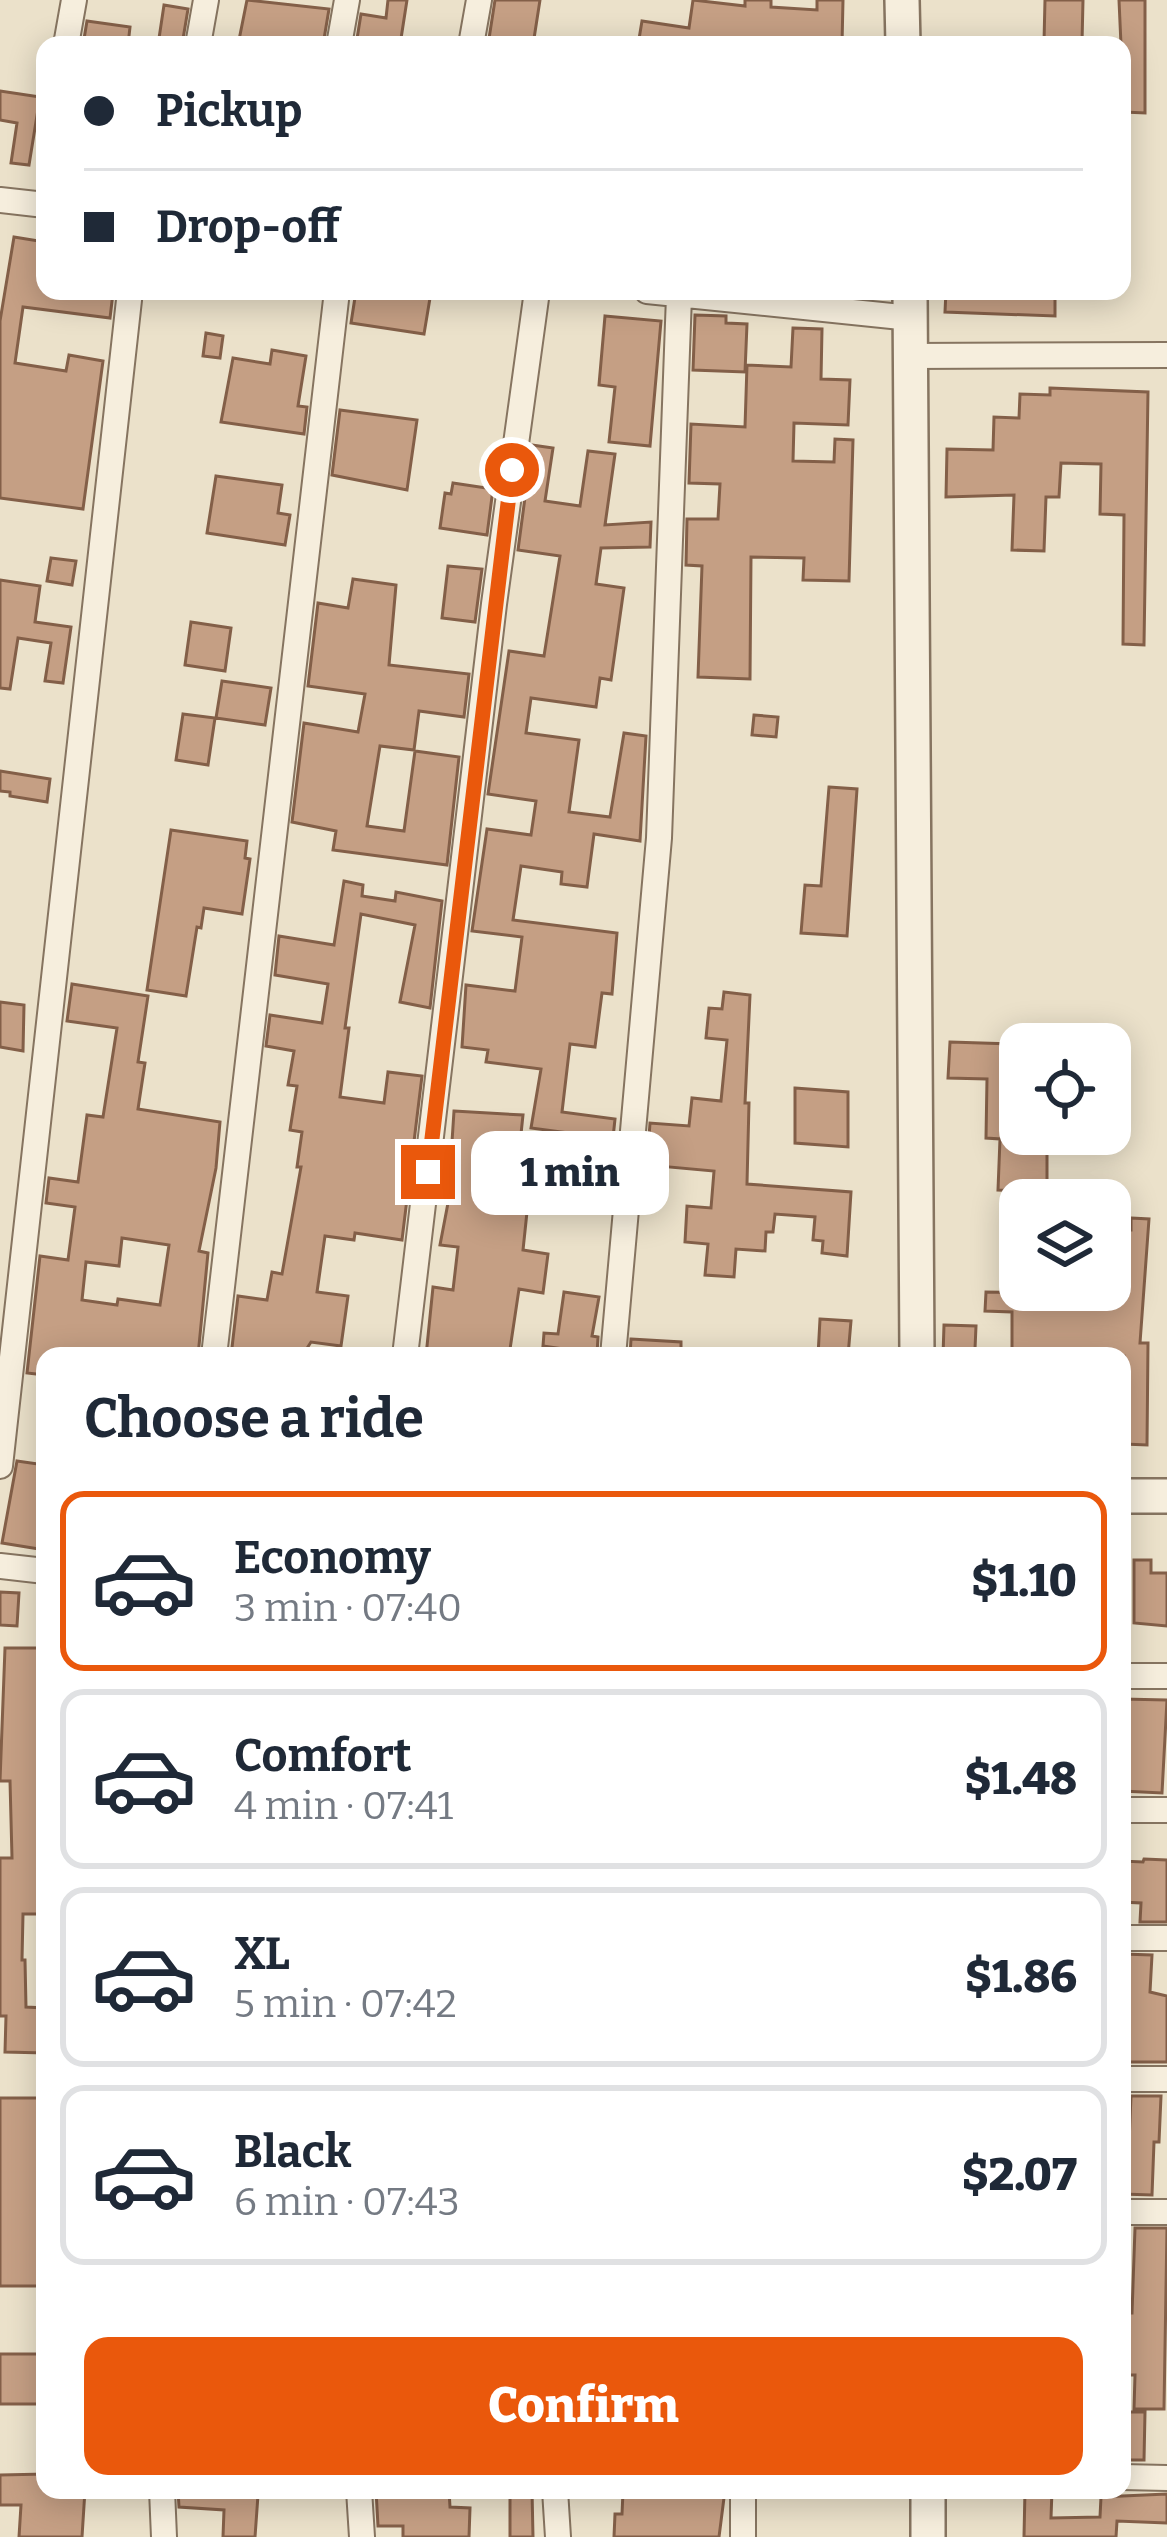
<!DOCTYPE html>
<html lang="en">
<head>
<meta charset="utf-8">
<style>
	:root { --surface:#fff; --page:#f2f2f3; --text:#1f2937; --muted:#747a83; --line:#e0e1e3; --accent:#ea580c }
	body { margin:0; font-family:Bitter,serif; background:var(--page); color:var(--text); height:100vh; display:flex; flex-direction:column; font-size:45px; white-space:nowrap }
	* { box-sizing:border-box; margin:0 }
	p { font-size:39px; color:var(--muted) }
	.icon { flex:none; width:66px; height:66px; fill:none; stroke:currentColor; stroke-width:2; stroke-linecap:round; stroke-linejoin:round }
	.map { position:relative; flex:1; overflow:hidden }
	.side { position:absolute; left:36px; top:1347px; width:1095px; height:1152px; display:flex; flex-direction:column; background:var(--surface); border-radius:24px; box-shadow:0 6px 30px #0003 }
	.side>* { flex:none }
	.hud { position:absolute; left:36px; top:36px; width:1095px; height:264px; border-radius:24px; box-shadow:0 6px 30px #0003; display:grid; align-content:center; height:264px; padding:0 48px; background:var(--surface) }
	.tools { position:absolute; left:999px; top:1023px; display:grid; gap:24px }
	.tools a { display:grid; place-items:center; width:132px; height:132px; border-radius:24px; background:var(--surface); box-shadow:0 6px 30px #0003; font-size:60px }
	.end { position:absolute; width:54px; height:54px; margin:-27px; border:15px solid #ea580c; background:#fff; box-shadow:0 0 0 6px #fff }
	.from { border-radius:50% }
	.bubble { position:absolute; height:84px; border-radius:24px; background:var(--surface); box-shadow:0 6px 30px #0003; font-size:39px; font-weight:800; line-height:84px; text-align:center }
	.hud b { display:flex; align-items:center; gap:42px; height:114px; font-size:45px }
	.hud b+b { border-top:3px solid var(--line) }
	.hud i { width:30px; height:30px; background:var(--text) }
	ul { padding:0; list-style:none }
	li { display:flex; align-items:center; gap:36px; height:180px; margin:0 24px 18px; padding:0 24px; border:6px solid var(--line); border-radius:24px }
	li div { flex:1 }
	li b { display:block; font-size:45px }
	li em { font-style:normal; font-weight:800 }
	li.on { border-color:var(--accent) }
	li>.icon { width:108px; height:108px; stroke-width:1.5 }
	h2 { padding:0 48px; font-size:54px; line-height:144px }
	.primary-button { display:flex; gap:24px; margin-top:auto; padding:24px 48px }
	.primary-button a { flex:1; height:138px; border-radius:24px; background:var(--accent); color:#fff; font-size:48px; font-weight:800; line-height:138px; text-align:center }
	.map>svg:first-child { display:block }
	.building { fill:#c59f84; stroke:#835f48; stroke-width:3; fill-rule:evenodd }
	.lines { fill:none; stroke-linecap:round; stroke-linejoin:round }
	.minor-casing { stroke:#867460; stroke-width:28 }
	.tertiary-casing { stroke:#867460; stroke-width:38 }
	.minor { stroke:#f6eedd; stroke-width:24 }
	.tertiary { stroke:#f6eedd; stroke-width:33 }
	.route { stroke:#ea580c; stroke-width:15 }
</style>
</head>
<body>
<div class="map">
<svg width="1167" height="2537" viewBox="0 0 1167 2537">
	<rect width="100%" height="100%" fill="#ebe1ca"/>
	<!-- building -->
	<path class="building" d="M247,0L329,9L323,45H238Z
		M388,0H407L400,45H356L361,14L386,18Z
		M495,0H540L533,45H488Z
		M693,0L745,6V0H771V7L817,10V0H843L842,45H638L642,21L689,28Z
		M1045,0H1083L1082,43L1044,42Z
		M1119,0H1145V113L1124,112Z
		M164,5L188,9L182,45H158Z
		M87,21L130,27L128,45H83Z
		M0,91L40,97L29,165L11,163L17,123L0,120Z
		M14,237L45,242V291L113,293L110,318L23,307L15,363L66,371L69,355L103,361L83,509L0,498V321Z
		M356,291L430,298L424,334L351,323Z
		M946,291L1055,292V316L945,312Z
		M695,315L726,316V323L747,324L745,372L693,370Z
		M605,316L661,321L650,446L609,442L615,387L599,385Z
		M793,328L822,329L821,379L850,380L848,425L794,423L793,461L834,462L835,439L853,440L849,581L803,580L804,558L751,557L750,679L698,677L702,566L686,565L687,519H718L720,484L689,483L691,424L745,427L747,365L791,367Z
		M206,333L223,336L220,358L203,356Z
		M272,350L306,356L298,406L307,407L304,434L221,422L233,358L270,364Z
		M1050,388L1148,392L1144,645L1123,644L1124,515L1100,514L1101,464L1061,463L1059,497H1046L1044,551L1012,550L1014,495L946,497L947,449L993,450L994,417L1019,418L1020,394L1050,395Z
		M340,410L417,420L407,490L332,475Z
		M532,445L553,448L545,501L580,506L588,451L615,454L605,525L651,522L650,547L601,548L596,584L624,588L611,680L600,678L596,707L531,698L526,733L579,740L569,812L610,817L624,733L646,736L640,841L594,834L587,887L561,884L562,872L521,866L513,920L617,933L612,994L602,993L595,1047L570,1044L562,1112L615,1119L606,1204L574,1199L584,1135L531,1128L541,1069L486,1062L488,1050L462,1047L466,985L515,991L522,937L472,931L487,829L531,835L536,801L488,794L509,651L544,656L560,556L518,550Z
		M216,476L282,485L278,513L290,515L285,545L207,533Z
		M453,483L493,489L487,535L440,528L445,493L451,494Z
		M51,558L76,561L72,585L47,581Z
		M448,566L482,569L475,622L442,618Z
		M353,579L396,585L389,665L469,674L464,717L419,711L414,750L380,746L367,826L404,831L415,751L459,757L447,865L333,850L336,831L292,822L304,723L358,732L365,694L308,686L318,603L348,608Z
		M0,580L40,586L35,622L71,627L63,683L45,681L51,643L18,638L10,689L0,688Z
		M191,622L231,628L225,671L185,665Z
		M222,681L271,688L265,725L216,718Z
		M183,714L215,718L208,765L176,760Z
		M754,715L778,717L776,737L752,735Z
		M0,771L50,779L47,802L10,796V792L0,791Z
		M829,787L857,789L847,936L801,933L805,885L821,886Z
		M171,830L247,841L245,858L250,859L242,914L204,908L201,928L197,927L186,996L147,990Z
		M344,881L363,885L362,896L395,901L396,892L442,901L430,1008L400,1002L415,925L361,914L345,1028H349L340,1097L384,1103L388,1072L422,1076L402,1240L355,1233L354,1240L325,1236L317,1292L348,1296L341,1346L311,1342L302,1356H231L238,1296L267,1300L272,1272L282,1274L301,1167H297L302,1132L290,1130L297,1086L288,1085L294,1051L266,1046L270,1015L322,1023L328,984L275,975L279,936L334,945Z
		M72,984L148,996L138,1062L145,1063L138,1109L220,1122L216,1168L199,1251L208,1253L198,1356H166L133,1349L132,1356H45V1375L27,1373L40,1256L68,1260L75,1207L46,1203L49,1178L78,1182L87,1115L103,1117L117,1028L67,1021ZM122,1238L169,1245L160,1305L118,1299L117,1305L82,1300L86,1262L119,1266Z
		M724,992L750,995L745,1103H749L747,1184L851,1192L847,1256L822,1253L823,1241L813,1240L815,1217L775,1214L773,1232H766L765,1251L736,1249L734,1277L705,1275L708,1244L685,1242L687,1206L711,1208L714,1171L647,1165L650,1123L689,1126L692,1098L721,1101L727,1040L706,1038L709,1008L722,1009Z
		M0,1002L24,1005L23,1051L0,1047Z
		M950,1042L1012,1044L1011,1095H1020V1134H1047V1192L998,1190L1000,1139L986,1138L987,1079L948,1078Z
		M795,1088L848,1092V1147L795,1143Z
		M454,1111L523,1115L513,1210L527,1212L523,1250L548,1254L543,1293L519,1289L509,1356H426L433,1287L453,1290L458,1247L440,1245L448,1203Z
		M1131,1218L1149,1219L1140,1343H1148L1147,1445L1124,1444V1356H1012V1312L985,1311L986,1292L1109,1294L1110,1279L1125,1280L1127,1230H1131Z
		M564,1292L599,1297L592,1336L598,1337L597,1354L543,1346L544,1333L558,1334Z
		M820,1319L851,1321L848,1356H818Z
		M944,1325L976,1326L975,1349H966V1356H943Z
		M631,1339L681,1342V1356H630Z
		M17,1461L45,1465V1550L2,1543Z
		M1134,1560H1151V1573H1167V1626L1134,1623Z
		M0,1592L19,1593L17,1626L0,1625Z
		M5,1648H45V1914H23L22,1960H25L26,2007L45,2008V2053L5,2052L6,2016H0V1858H12L10,1781H0Z
		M1122,1699L1167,1700L1162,1793L1122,1791Z
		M1144,1859L1167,1860V1922H1140L1141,1903L1122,1902V1861L1143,1862Z
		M1122,1954L1152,1955L1150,1992L1167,1996V2062H1122Z
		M1131,2096H1161L1159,2142H1154L1152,2195L1122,2194V2143H1129Z
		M0,2098H45L44,2286H0Z
		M1135,2228H1167L1164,2409H1134L1135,2375H1122V2313H1132Z
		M0,2354H42V2404H0Z
		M1122,2412H1145L1144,2460H1122Z
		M45,2474V2490H85L82,2537H19L21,2505H0V2475Z
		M178,2490H252V2494L258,2495L255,2537H223L224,2510L179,2507Z
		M376,2490H449L450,2507L470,2508L469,2537H403V2526H378Z
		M510,2490H532L533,2537H510Z
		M630,2490H725L719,2537H614L615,2514H622L623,2492Z
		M1025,2490H1052L1051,2518L1100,2517L1101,2497L1167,2494V2523L1117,2521L1116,2537H1024Z"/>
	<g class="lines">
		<defs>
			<path id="minor" d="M66,45L74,0
				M198,45L206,0
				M339,45L347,0
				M471,45L479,0
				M0,200L45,205
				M647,291L911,318
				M910,356L1167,355
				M214,1356L337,291
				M405,1356L494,604L537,291
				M613,1356L659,838L679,296
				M0,1466L130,291
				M0,1566L45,1571
				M1122,1676H1167
				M1122,1810H1167
				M1122,1938H1167
				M1122,2079H1167
				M1122,2212H1167
				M1122,2477L1167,2478
				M162,2490L164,2537
				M359,2490L362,2537
				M555,2490L558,2537
				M743,2490V2537"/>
			<path id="tertiary" d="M902,0L903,45
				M910,291L917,1356
				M1122,1496H1167
				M928,2490V2537"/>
		</defs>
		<!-- minor casing -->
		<use href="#minor" class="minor-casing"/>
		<!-- tertiary casing -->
		<use href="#tertiary" class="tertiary-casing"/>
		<!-- minor -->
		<use href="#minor" class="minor"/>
		<!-- tertiary -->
		<use href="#tertiary" class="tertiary"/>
	</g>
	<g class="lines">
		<!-- route -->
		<path class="route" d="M428,1172L512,470"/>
	</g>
</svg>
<div class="tools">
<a><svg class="icon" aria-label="locate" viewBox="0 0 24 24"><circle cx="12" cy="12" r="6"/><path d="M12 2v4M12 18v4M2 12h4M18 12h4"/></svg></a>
<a><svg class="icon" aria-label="layers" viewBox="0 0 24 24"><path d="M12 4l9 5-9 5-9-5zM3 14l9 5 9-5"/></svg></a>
</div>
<i class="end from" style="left:512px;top:470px"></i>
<i class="end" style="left:428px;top:1172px"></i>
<div class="bubble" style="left:471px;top:1131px;width:198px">1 min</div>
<div class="hud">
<b><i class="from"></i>Pickup</b>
<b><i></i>Drop-off</b>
</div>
<section class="side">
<h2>Choose a ride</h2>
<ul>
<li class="on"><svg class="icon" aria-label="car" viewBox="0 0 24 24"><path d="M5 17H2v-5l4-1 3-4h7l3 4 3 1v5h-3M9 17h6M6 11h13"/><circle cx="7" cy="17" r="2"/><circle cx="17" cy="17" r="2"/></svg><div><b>Economy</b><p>3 min · 07:40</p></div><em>$1.10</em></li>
<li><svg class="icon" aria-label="car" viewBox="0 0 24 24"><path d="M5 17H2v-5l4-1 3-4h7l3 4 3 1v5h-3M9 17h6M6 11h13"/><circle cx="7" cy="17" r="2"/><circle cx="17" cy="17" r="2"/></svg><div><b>Comfort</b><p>4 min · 07:41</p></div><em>$1.48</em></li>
<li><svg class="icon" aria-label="car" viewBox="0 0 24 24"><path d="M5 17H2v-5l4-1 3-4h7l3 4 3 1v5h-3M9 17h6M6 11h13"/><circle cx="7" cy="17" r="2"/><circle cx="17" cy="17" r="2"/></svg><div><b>XL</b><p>5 min · 07:42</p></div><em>$1.86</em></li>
<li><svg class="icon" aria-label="car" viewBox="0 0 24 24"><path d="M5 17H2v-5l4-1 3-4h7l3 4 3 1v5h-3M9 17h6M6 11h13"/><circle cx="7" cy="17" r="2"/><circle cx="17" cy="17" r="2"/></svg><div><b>Black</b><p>6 min · 07:43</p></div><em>$2.07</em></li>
</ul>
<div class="primary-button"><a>Confirm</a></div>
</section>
</div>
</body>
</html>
